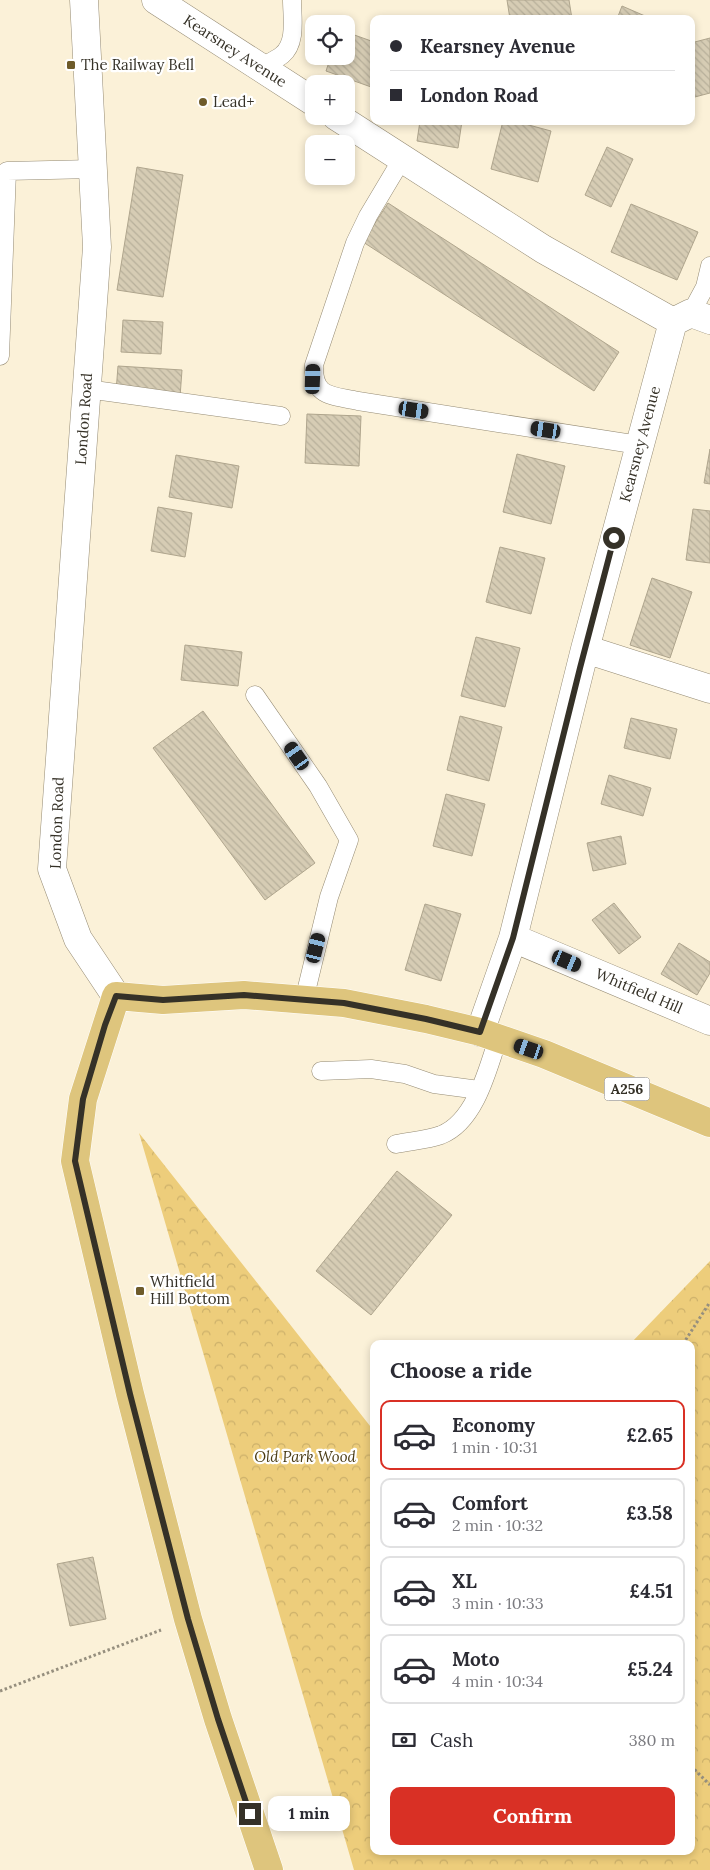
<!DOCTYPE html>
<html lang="en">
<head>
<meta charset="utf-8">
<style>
	:root { --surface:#fff; --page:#f2f2f3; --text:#2b2b33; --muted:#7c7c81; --line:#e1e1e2; --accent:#d93025 }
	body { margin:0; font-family:Lora,serif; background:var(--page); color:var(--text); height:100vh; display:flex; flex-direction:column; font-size:19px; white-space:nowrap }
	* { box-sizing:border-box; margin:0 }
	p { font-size:16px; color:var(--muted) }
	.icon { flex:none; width:28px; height:28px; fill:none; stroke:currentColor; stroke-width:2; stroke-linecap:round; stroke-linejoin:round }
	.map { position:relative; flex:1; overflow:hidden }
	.sheet { position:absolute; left:370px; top:1340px; width:325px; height:515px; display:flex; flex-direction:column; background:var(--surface); border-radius:10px; box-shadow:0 2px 8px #0003 }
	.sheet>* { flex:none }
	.guide { position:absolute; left:370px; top:15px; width:325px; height:110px; border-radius:10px; box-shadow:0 2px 8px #0003; display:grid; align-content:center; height:110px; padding:0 20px; background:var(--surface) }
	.buttons { position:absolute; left:305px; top:15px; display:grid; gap:10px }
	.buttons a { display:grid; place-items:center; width:50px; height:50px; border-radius:10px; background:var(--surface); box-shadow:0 2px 8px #0003; font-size:25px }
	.end { position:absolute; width:22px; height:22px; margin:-11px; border:6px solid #353127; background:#fff; box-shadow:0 0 0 2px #fff }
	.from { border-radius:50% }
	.bubble { position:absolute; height:35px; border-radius:10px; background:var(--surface); box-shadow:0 2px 8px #0003; font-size:16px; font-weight:700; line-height:35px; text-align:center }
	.car { position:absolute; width:15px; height:30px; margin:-15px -8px; border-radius:6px; box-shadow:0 0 4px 1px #0007; background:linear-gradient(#222 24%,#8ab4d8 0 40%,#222 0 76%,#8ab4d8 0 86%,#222 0) }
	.guide b { display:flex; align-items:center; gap:18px; height:48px; font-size:19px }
	.guide b+b { border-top:1px solid var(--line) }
	.guide i { width:12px; height:12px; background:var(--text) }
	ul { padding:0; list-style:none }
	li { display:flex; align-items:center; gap:15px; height:70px; margin:0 10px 8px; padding:0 10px; border:2px solid var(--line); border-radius:10px }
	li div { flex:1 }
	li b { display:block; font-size:19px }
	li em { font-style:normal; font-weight:700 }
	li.active { border-color:var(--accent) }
	li>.icon { width:45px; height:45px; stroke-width:1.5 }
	h2 { padding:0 20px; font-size:22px; line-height:60px }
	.pay { display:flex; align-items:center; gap:12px; height:55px; padding:0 20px; font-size:19px }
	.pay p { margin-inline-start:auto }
	.action { display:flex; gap:10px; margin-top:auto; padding:10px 20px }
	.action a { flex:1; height:58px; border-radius:10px; background:var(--accent); color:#fff; font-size:20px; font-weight:700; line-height:58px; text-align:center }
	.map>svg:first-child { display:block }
	.forest { fill:url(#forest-crowns) }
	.building { fill:url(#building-back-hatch); stroke:#afa58d }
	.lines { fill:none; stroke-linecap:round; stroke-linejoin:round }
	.service-casing { stroke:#958b74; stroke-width:19 }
	.minor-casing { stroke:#958b74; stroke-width:29 }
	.tertiary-casing { stroke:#958b74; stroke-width:29 }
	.primary-casing { stroke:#fff; stroke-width:29 }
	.path { stroke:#968f7e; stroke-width:3; stroke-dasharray:2.5 2.5; stroke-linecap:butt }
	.service { stroke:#fff; stroke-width:18 }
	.minor { stroke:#fff; stroke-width:28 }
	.tertiary { stroke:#fff; stroke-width:28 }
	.primary { stroke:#dec57d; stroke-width:28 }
	.route { stroke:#353127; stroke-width:6 }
	.poi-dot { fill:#6e5b2a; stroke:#fff; stroke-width:2 }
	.labels { text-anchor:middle; stroke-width:4.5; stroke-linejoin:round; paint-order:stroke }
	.shield { fill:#fff; stroke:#726f68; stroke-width:1 }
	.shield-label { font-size:14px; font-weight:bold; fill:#353127 }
	.street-label { font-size:15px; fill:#353127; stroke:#fff }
	.poi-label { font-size:15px; fill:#353127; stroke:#fff; text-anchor:start }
	.park-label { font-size:15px; font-style:italic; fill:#4a3b14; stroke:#fff }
</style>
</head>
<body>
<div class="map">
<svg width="710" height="1870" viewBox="0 0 710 1870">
	<defs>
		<pattern id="forest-crowns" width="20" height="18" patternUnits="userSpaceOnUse" patternTransform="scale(1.25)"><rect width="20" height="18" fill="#edcd7b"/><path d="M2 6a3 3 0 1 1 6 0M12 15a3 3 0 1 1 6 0" fill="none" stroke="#ccb06a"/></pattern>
		<pattern id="building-back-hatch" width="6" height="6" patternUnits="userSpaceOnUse" patternTransform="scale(1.25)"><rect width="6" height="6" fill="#d6ccb4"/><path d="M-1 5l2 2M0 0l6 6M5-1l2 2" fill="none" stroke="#b8b09b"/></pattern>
	</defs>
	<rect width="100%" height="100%" fill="#fbf1d8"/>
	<!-- forest -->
	<path class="forest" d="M139,1133L374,1431V1851H691V1344H630L710,1261V1870H354Z"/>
	<!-- building -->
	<path class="building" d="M507,0H569L572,19H510Z
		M622,6L652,19H617Z
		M346,32L374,42V88L326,71L331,56H346Z
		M710,38V93L691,98V43Z
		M420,121H462L458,148L417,141Z
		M503,121H514L551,131L538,182L491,169Z
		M607,147L633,159L611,207L585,195Z
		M137,167L183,175L163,297L117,290Z
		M388,203L619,352L594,391L363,242Z
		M631,204L698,232L677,280L611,252Z
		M123,320L163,322L161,354L121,352Z
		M118,366L182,370L180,397L116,392Z
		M307,414L361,416L359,466L305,463Z
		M710,449V484L704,483Z
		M517,454L565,466L551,524L503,512Z
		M176,455L239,466L232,508L169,497Z
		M158,507L192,513L185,557L151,551Z
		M693,509L710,511V563L686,560Z
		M500,547L545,558L531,614L486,602Z
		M652,578L692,592L670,658L630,645Z
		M476,637L520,648L505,707L461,696Z
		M185,645L242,652L238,686L181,680Z
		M203,711L315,863L265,900L153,748Z
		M460,716L502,727L489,781L447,770Z
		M631,718L677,729L670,759L624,748Z
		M609,775L651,788L643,816L601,804Z
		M446,794L485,804L472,856L433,846Z
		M621,836L626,864L593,871L587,843Z
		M614,903L641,937L619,954L592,920Z
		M425,904L461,914L441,981L405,970Z
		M679,943L710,962V973L697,995L661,974Z
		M397,1171L452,1215L371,1315L316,1271Z
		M93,1557L106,1619L70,1626L57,1564Z"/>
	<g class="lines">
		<defs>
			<path id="service" d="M261,67C268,63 276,60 282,55C297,43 292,17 292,0
				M402,159L368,216L355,243L314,365C313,398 332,395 358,401L639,445
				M691,313L705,287L710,266
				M0,356L7,171L93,169
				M87,389L281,416
				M255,695L318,786L349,840L329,897L304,1000
				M321,1071L371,1069L405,1074L434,1084L479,1090
				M396,1144C410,1141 427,1140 441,1135C475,1122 488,1069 498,1038"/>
			<path id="minor" d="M156,0L314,102
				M336,116L543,249L673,322L585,649L513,938L480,1032
				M673,322L691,313L710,320
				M585,649L710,689
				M513,938L710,1021"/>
			<path id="tertiary" d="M84,0L97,247L52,869L78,939L116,996"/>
			<path id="primary" d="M269,1870L218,1719L188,1619L130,1394L75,1161L83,1099L116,996L163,1000L244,995L344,1003L426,1019L480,1032L544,1054L710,1123"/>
		</defs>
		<!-- service casing -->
		<use href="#service" class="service-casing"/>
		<!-- minor casing -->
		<use href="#minor" class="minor-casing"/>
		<!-- tertiary casing -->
		<use href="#tertiary" class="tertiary-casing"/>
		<!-- primary casing -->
		<use href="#primary" class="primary-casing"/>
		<!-- path -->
		<path class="path" d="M683,1344L710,1302
			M0,1691L161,1630
			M691,1766L710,1785"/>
		<!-- service -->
		<use href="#service" class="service"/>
		<!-- minor -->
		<use href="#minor" class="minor"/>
		<!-- tertiary -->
		<use href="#tertiary" class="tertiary"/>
		<!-- primary -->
		<use href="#primary" class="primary"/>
	</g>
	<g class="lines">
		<!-- route -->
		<path class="route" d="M250,1814L218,1719L188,1619L130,1394L75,1161L83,1099L105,1025L116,996L163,1000L244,995L344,1003L426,1019L480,1032L513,938L580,668L614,538"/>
	</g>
	<!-- markers -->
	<g class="poi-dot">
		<rect x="66" y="60" width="10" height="10" rx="2.5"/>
		<circle cx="203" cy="102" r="5"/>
		<rect x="135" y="1286" width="10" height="10" rx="2.5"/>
	</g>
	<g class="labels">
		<!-- shield labels -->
		<rect class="shield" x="604.5" y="1077.5" width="45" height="23" rx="4"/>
		<g class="shield-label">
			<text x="627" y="1094">A256</text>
		</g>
		<!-- street labels -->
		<g class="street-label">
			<text transform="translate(235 51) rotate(33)" y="5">Kearsney Avenue</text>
			<text transform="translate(84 419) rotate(-86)" y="5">London Road</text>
			<text transform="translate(640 444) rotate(-75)" y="5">Kearsney Avenue</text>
			<text transform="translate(57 823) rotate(-88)" y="5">London Road</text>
			<text transform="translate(639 991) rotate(23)" y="5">Whitfield Hill</text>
		</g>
		<!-- poi labels -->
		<g class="poi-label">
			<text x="81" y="70">The Railway Bell</text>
			<text x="213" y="107">Lead+</text>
			<text x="150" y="1287">Whitfield<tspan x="150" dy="17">Hill Bottom</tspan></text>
		</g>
		<!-- park labels -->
		<g class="park-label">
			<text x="305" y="1462">Old Park Wood</text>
		</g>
	</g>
</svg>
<div class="buttons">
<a><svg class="icon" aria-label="locate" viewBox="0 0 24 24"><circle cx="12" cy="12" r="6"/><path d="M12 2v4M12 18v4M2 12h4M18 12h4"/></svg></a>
<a>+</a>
<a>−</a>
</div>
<i class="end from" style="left:614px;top:538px"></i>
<i class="end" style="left:250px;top:1814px"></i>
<div class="bubble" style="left:268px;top:1796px;width:82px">1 min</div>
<i class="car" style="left:313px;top:379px;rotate:2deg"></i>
<i class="car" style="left:414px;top:410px;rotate:99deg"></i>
<i class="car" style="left:546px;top:430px;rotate:279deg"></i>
<i class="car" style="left:297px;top:756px;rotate:325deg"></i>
<i class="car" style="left:316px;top:948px;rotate:14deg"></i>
<i class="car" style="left:567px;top:961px;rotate:113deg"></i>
<i class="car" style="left:529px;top:1049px;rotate:289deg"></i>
<div class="guide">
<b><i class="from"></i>Kearsney Avenue</b>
<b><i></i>London Road</b>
</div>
<section class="sheet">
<h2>Choose a ride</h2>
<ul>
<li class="active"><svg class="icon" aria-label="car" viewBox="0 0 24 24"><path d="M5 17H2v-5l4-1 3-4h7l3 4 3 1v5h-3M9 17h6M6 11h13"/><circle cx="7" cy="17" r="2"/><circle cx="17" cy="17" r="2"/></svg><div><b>Economy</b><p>1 min · 10:31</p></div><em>£2.65</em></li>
<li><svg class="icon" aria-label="car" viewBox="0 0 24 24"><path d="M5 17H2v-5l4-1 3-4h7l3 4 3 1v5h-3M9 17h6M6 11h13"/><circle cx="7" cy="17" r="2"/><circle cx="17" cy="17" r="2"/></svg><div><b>Comfort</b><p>2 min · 10:32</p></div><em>£3.58</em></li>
<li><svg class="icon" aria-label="car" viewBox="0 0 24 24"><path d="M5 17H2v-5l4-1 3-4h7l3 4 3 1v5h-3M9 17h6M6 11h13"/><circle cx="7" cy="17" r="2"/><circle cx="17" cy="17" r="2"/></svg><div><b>XL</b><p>3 min · 10:33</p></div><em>£4.51</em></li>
<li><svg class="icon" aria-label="car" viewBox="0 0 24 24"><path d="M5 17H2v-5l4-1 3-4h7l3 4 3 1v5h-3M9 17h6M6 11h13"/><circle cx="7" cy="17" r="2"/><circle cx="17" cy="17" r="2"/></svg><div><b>Moto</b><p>4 min · 10:34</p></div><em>£5.24</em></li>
</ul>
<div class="pay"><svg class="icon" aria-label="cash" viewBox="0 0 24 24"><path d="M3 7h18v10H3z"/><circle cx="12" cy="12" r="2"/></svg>Cash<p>380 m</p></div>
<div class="action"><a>Confirm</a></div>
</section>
</div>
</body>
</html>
